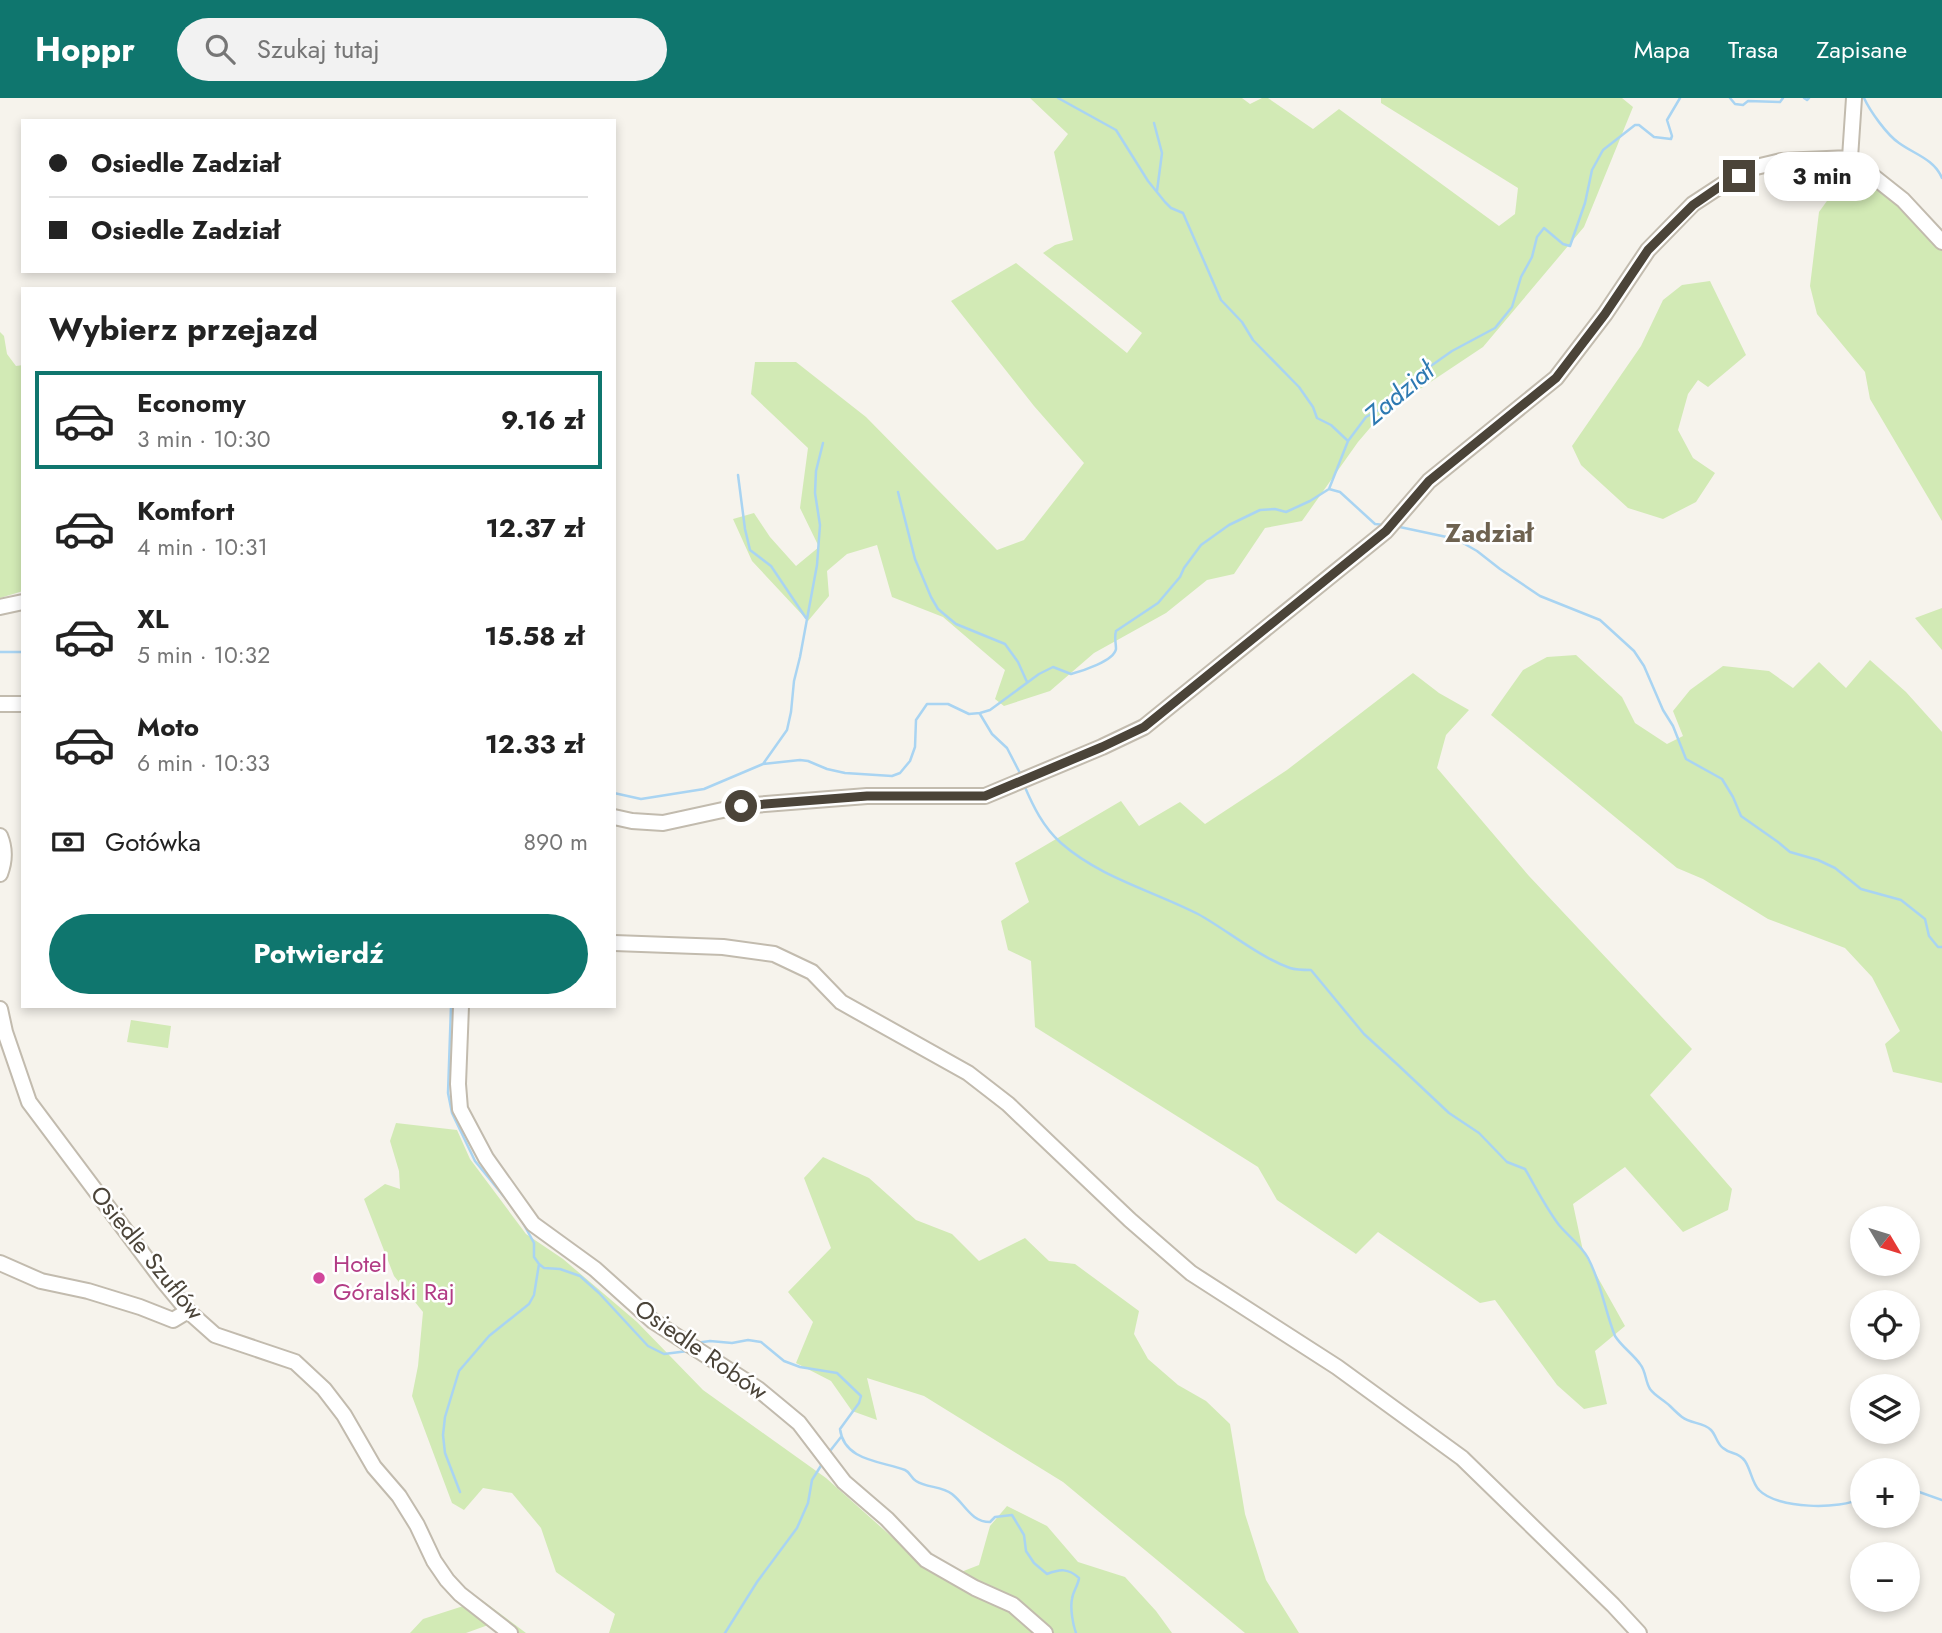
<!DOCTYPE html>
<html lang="pl">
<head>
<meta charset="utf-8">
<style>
	:root { --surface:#fff; --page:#f2f2f2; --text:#222; --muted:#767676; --line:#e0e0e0; --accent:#0f766e }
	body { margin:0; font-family:Jost,sans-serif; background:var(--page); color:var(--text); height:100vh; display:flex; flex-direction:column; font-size:26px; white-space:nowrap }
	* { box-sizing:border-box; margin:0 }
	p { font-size:23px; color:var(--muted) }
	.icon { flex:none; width:38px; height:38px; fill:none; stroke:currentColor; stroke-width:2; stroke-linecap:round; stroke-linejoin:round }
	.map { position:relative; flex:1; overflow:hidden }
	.panel { position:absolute; left:21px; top:189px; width:595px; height:721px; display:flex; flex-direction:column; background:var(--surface); border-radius:0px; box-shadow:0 4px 10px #0003 }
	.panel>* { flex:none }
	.hud { position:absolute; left:21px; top:21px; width:595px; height:154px; border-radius:0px; box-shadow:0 4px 10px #0003; display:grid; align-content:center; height:154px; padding:0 28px; background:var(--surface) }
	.needle { width:46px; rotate:128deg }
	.tools { position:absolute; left:1850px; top:1108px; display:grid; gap:14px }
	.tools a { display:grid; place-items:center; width:70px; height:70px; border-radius:50%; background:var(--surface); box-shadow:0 4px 10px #0003; font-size:35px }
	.end { position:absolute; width:32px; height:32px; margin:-16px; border:9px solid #4b4439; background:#fff; box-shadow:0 0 0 4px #fff }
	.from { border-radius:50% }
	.bubble { position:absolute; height:49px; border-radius:24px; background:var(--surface); box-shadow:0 4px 10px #0003; font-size:23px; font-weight:700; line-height:49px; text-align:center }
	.hud b { display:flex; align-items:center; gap:24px; height:66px; font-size:26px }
	.hud b+b { border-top:2px solid var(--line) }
	.hud i { width:18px; height:18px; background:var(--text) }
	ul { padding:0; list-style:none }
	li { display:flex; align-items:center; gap:21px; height:98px; margin:0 14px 10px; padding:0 14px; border:4px solid transparent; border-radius:0px }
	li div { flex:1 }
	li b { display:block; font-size:26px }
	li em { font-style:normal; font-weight:700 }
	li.selected { border-color:var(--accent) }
	li>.icon { width:63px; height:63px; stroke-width:1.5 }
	h2 { padding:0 28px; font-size:32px; line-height:84px }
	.pay { display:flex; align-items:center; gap:18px; height:77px; padding:0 28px; font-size:26px }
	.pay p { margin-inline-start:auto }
	.button { display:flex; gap:14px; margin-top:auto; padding:14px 28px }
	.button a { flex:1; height:80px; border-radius:42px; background:var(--accent); color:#fff; font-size:28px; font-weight:700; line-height:80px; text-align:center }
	header { display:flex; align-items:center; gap:42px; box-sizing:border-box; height:98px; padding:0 35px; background:var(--accent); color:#fff }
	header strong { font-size:33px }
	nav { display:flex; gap:38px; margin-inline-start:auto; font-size:24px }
	.search { width:490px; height:63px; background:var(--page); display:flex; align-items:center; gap:18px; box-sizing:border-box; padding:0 24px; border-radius:38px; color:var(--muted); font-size:26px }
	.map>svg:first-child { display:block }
	.green { fill:#d2eab5 }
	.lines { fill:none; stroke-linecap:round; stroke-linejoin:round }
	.stream { stroke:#a9d4f2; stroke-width:2.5 }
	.minor-casing { stroke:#c2bbae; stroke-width:18 }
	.minor { stroke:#fff; stroke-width:14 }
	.route { stroke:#4b4439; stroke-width:9 }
	.hotel-dot { fill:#d1479c; stroke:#fff; stroke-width:2.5 }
	.labels { text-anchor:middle; stroke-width:5; stroke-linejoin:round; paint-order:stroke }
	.street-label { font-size:24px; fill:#4b4439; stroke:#fff }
	.hotel-label { font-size:24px; fill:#b23c85; stroke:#fff; text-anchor:start }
	.water-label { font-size:26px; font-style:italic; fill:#2e7ab2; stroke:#fff }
	.neighbourhood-label { font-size:26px; font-weight:bold; fill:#6e6250; stroke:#fff }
</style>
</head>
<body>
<header>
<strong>Hoppr</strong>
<div class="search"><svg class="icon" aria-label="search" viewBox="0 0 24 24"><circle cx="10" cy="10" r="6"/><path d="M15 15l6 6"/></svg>Szukaj tutaj</div>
<nav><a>Mapa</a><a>Trasa</a><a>Zapisane</a></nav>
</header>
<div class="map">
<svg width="1942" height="1535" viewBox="0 0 1942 1535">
	<rect width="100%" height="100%" fill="#f6f3ec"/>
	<!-- green -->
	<path class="green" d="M1030,0H1242L1250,6L1262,0H1268L1313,31L1339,11L1499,128L1515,116L1518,90L1381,5V0H1622L1633,9L1584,129L1483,249L1381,317L1358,344L1302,423L1265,430L1234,476L1207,482L1166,515L1094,555L1050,593L1004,608L995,601L1005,572L943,519L892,499L877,447L847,456L827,473L829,498L808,523L752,463L733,421L754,415L770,439L796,468L819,449L800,410L808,350L751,296L755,264H796L866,319L997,452L1024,442L1084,365L1034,308L951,203L1016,165L1127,255L1142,235L1043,155L1055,147L1073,142L1054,54L1068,36Z
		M1850,71L1894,100L1942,153V423L1870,301L1865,274L1817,216L1810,188L1819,114Z
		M1710,183L1746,257L1708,289L1698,282L1688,296L1678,332L1693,360L1715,375L1696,404L1663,421L1628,410L1581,367L1572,348L1641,248L1663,202L1682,187Z
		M0,234L4,238L7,256L16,268L23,267V493L0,500Z
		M1942,510V552L1915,520Z
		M1576,557L1622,599L1635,625L1667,646L1683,638L1673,613L1690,592L1723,568L1769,573L1793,590L1819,564L1846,590L1870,562L1906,594L1942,634V985L1893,974L1885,946L1900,933L1872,879L1845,850L1768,821L1703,781L1677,770L1491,617L1523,572L1547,559Z
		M1413,575L1439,595L1469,612L1446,637L1437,670L1529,778L1692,951L1650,997L1732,1091L1728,1112L1683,1134L1625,1069L1573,1106L1583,1153L1625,1228L1595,1253L1607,1306L1584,1311L1557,1287L1495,1202L1480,1205L1378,1134L1356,1156L1277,1102L1258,1069L1035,929L1031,863L1008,852L1001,823L1029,804L1015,765L1121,703L1139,728L1180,704L1205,726L1287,672Z
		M131,922L171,928L168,950L127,944Z
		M396,1025L457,1032L470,1061L526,1136L563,1161L637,1224L703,1292L826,1380L892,1439L945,1482L961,1474L979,1467L990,1428L1007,1408L1047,1428L1078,1464L1125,1479L1156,1513L1172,1535H609L615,1516L556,1474L541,1430L512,1395L483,1390L464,1412L452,1405L412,1298L418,1268L423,1214L394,1178L364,1101L385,1086L400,1091L399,1073L390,1043Z
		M823,1059L869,1080L916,1122L952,1136L979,1163L1025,1140L1049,1163L1075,1166L1139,1213L1134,1236L1148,1261L1178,1287L1206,1303L1230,1326L1245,1416L1266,1482L1299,1535H1245L1063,1384L924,1298L867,1280L877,1322L852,1313L831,1283L796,1265L813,1224L788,1194L831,1150L804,1080Z
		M482,1502L526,1535H500L491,1526L466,1535H410L423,1521Z"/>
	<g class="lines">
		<!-- stream -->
		<path class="stream" d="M1058,0L1116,32L1148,83L1165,104L1171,110L1183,115L1221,202L1242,224L1253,242L1299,289L1313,309L1317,320L1331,327L1348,343
			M1730,0L1735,6L1743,7L1748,3L1780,4L1783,0
			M1804,0L1807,2L1809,0
			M1864,0C1870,13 1887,37 1899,45C1914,56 1934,61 1942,80
			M1154,25L1162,55L1157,93
			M738,377L745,431L750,452L771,468L806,520
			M1329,391L1340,394L1375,426L1385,427
			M898,394L915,461L931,499L938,511L956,526L1005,546L1018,564L1027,584
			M1395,428L1456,441L1477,453L1500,471L1540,498L1600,522L1634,553L1644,568L1663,612L1673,628L1686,661L1722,681L1733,699L1741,718L1778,744L1790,754L1818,762L1835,770L1861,791L1901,802L1925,821L1929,838L1938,849H1942
			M0,554H23
			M980,616L992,636L1007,650L1021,677
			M763,666L787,632L791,614L794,583L800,559L817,467L820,427L815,395L816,373L823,345
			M1024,687C1033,708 1043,729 1061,745C1101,780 1151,792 1198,816C1227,832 1259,859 1290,870C1296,872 1304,872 1311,872L1364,936L1398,967L1449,1015L1479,1035L1507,1064L1525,1071C1536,1090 1546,1110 1559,1127C1569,1139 1581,1147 1588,1160C1601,1184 1605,1213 1615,1238C1622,1249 1633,1256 1640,1266C1646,1273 1645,1283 1650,1291C1655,1298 1664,1302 1670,1308C1674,1312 1678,1316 1682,1319C1691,1326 1703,1324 1711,1332C1716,1337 1717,1346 1723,1350C1731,1357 1738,1353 1745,1363C1751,1372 1752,1385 1759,1392C1777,1411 1840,1412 1862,1400
			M614,695L641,701L704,691L763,666L800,662L808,663L827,671L845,675L892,678L900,675L910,663L915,649L916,622L927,606H948L969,616L980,615L990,612L1039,576L1053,569L1071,576C1082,573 1114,563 1116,551C1116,544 1114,540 1116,533L1158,505L1180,479L1184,470L1201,447L1229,427L1260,412L1275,411L1286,414L1310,403L1329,391L1348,343L1366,319L1395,303L1418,277L1452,253L1495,230L1512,209L1521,179L1532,159L1537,139L1544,130L1563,146L1570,148L1585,105L1592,72L1603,52L1635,27H1639L1654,39L1671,41L1672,38L1667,22L1680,0
			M451,908L448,995L452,1015L475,1063L510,1106
			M522,1123L534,1145V1159L539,1166L544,1170L560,1171L580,1178L599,1195L648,1248L664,1256L688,1253
			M696,1245L710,1243L732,1245L748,1242L761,1244L784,1263L800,1269L837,1275L861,1298L859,1305L840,1331C844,1363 881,1363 905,1372C910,1374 911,1380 916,1383C927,1390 942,1388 952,1396C965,1406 971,1424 990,1424L995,1419L1012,1417L1024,1437L1026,1453L1034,1465L1047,1476C1060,1471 1068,1470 1079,1480C1078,1488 1073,1493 1072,1501C1070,1510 1073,1527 1076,1535
			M830,1353L841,1339
			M1908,1390L1942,1402
			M460,1394L445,1355L443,1337L445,1319L459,1273L489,1238L529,1206L534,1197L539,1166
			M725,1535L757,1484L797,1430L808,1405L812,1382L822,1366"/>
		<defs>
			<path id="minor" d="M1854,0L1850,60L1903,102L1942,144
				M0,509L23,504
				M0,606H23
				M614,719L632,723L663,725L741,708L867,698H985L1102,649L1144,629L1386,433L1429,383L1556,280L1605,216L1648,152L1693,106L1722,87L1756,69L1781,63L1850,60
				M0,738C5,750 5,763 0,776
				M614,845L723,849L774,856L812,874L841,904L968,975L1008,1006L1130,1122L1191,1175L1337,1269L1462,1360L1613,1507L1639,1535
				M461,908L458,986L460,1011L486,1060L533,1126L595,1171L653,1223L758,1291L781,1310L799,1325L844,1384L887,1421L926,1462L975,1490L1013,1507L1045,1535
				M0,911L5,934L29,1004L164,1184L188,1213L215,1237L295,1264L324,1291L344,1317L374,1369L399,1398L417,1427L434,1463L447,1482L460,1496L510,1535
				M0,1165L41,1183L88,1193L140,1209L173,1222L188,1213"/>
		</defs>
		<!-- minor casing -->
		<use href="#minor" class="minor-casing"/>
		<!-- minor -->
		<use href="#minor" class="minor"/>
	</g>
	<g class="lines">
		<!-- route -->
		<path class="route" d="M741,708L867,698H985L1102,649L1144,629L1386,433L1429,383L1556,280L1605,216L1648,152L1693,107L1722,87L1739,78"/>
	</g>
	<!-- markers -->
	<circle class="hotel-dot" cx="319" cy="1180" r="7"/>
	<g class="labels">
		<!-- street labels -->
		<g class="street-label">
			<text transform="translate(147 1155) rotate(51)" y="8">Osiedle Szuflów</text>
			<text transform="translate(701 1252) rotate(35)" y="8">Osiedle Robów</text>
		</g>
		<!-- hotel labels -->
		<g class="hotel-label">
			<text x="333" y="1174">Hotel<tspan x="333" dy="28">Góralski Raj</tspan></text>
		</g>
		<!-- water labels -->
		<g class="water-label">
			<text transform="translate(1399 295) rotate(-40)" y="9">Zadział</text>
		</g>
		<!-- neighbourhood labels -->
		<g class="neighbourhood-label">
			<text x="1489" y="444">Zadział</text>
		</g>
	</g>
</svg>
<div class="tools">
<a><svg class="needle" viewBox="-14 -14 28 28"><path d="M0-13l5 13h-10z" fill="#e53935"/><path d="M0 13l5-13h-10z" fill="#767676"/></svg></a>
<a><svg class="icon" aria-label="locate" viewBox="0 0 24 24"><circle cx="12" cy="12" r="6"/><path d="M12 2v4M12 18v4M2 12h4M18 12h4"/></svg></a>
<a><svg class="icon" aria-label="layers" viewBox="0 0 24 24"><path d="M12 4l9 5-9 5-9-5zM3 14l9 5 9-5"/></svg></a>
<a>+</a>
<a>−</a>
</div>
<i class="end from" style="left:741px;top:708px"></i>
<i class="end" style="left:1739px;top:78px"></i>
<div class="bubble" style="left:1764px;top:54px;width:116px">3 min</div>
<div class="hud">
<b><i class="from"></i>Osiedle Zadział</b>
<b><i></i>Osiedle Zadział</b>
</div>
<section class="panel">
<h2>Wybierz przejazd</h2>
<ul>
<li class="selected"><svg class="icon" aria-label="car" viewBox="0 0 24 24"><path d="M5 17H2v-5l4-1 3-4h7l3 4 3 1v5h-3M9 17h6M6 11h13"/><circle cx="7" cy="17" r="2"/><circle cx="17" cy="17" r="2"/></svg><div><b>Economy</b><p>3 min · 10:30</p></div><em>9.16 zł</em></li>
<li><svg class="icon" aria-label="car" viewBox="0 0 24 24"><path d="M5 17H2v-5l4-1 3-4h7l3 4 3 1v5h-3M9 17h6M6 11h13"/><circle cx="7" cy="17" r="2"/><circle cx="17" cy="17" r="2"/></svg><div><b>Komfort</b><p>4 min · 10:31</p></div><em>12.37 zł</em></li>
<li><svg class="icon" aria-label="car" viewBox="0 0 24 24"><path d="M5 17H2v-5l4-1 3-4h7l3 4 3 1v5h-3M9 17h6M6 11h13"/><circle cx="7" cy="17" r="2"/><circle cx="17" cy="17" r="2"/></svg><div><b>XL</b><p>5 min · 10:32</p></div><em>15.58 zł</em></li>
<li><svg class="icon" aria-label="car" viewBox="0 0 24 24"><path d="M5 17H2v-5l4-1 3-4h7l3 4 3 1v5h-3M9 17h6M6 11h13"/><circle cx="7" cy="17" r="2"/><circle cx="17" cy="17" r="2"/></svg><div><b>Moto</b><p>6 min · 10:33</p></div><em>12.33 zł</em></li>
</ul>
<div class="pay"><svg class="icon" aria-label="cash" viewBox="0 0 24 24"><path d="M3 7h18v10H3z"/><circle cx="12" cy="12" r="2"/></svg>Gotówka<p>890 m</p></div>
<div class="button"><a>Potwierdź</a></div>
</section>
</div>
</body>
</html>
